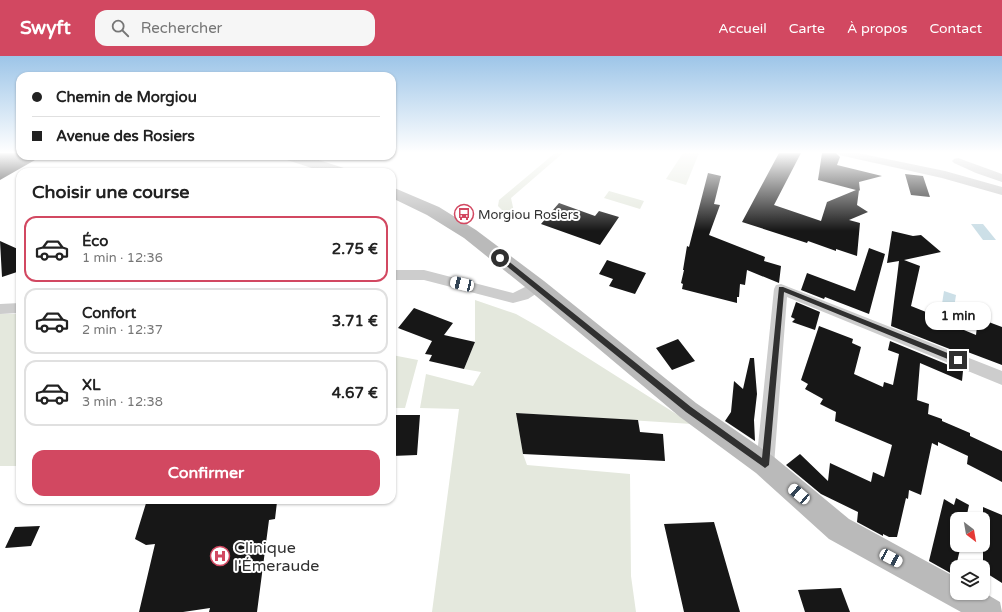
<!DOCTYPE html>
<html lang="fr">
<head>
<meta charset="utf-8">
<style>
	:root { --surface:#fff; --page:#f6f6f6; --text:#222; --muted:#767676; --line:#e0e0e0; --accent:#d24861 }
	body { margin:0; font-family:"Varela Round",sans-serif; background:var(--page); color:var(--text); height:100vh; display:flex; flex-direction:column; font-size:15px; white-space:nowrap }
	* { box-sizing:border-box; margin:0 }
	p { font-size:13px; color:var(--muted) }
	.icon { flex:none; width:22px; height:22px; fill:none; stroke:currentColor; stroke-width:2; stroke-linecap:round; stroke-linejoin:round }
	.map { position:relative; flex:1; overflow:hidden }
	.side { position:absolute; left:16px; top:112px; width:380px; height:336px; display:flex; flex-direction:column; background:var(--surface); border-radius:12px; box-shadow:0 1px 3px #0004 }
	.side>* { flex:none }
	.banner { position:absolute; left:16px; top:16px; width:380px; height:88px; border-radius:12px; box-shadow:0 1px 3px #0004; display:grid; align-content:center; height:88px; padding:0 16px; background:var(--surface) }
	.needle { width:26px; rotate:149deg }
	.tools { position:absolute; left:950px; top:456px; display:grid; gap:8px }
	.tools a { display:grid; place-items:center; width:40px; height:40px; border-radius:8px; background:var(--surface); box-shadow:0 1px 3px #0004; font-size:20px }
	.end { position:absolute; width:18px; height:18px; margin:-9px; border:5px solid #303030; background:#fff; box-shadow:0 0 0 2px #fff }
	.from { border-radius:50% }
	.bubble { position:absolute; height:28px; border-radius:12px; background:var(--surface); box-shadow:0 1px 3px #0004; font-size:13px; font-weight:700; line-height:28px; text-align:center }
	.car { position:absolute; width:12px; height:24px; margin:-12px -6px; border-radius:5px; box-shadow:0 0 3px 1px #0007; background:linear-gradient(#fff 24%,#345 0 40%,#fff 0 76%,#345 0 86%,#fff 0) }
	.banner b { display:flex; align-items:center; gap:14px; height:38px; font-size:15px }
	.banner b+b { border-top:1px solid var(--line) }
	.banner i { width:10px; height:10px; background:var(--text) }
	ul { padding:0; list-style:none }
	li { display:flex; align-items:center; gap:12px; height:66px; margin:0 8px 6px; padding:0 8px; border:2px solid var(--line); border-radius:12px }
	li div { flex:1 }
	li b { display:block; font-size:15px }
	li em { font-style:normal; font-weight:700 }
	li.selected { border-color:var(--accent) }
	li>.icon { width:36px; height:36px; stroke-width:1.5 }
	h2 { padding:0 16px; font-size:18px; line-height:48px }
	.cta { display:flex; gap:8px; margin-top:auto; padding:8px 16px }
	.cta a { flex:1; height:46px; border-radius:12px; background:var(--accent); color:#fff; font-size:16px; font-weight:700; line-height:46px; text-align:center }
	header { display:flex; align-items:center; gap:24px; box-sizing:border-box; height:56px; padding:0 20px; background:var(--accent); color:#fff }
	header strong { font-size:19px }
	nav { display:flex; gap:22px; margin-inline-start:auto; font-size:14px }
	.search { width:280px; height:36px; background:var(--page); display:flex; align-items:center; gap:10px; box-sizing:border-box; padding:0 14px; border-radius:12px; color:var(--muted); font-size:15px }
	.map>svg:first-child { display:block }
	.green { fill:#e4e8dd }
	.water { fill:#ccdfe7 }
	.building { fill:#171717 }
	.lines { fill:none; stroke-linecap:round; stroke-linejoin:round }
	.street { fill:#cdcdcd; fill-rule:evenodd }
	.secondary { fill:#bababa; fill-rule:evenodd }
	.route { fill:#303030 }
	.labels { text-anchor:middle; stroke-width:4; stroke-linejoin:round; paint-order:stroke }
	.poi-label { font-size:13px; fill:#303030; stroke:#fff; text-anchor:start }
	.near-poi-label { font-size:16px; fill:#303030; stroke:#fff; text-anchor:start }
</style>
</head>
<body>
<header>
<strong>Swyft</strong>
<div class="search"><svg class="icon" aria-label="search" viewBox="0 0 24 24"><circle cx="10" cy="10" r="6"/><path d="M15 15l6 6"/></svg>Rechercher</div>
<nav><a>Accueil</a><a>Carte</a><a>À propos</a><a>Contact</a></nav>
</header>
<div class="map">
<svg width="1002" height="556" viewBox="0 0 1002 556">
	<rect width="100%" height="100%" fill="#fff"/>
	<!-- green -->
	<path class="green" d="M555,97H563L511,142L514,156L510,158L504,156L498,150L499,144Z
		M683,97H699L686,129L666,123Z
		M609,135L644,145L640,153L604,142Z
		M475,244L516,258L539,271L692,368L517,357L523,398L527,409L630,418L631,520L636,556H432L459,353L420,352L426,318L473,330L481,316L464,313L475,286Z
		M0,258H20V410H0Z
		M392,299L418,304L405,352H392Z"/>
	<!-- water -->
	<path class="water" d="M971,168H983L996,184H983Z
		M944,235L956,239L954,252L942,248Z"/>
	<!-- building -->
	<path class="building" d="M0,97H20V100H42L0,124Z
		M779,97H801L774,149L821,165L827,146L856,134L818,124L822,97H836L840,101L837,109L882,120L859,126L860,135L859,134L857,149L868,156L849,164L860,167L857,200L836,193V195L808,185L807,187L742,166Z
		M708,117L721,120L714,148L720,149L709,179L765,201L764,205L781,210L779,227L747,214L745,229L740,228L739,241H737V247L682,233L683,228L681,227L684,214H683L687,190L689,191Z
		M905,118L923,120L930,141L911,139Z
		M559,147L595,160L599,155L619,161L600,189L541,168Z
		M892,175L913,180L921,179L941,196L904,204L920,210L911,250L936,260L935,262L976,279L978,262L1002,271V309L965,295V299L891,270L899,205L887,207Z
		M0,185L20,194V215L2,221Z
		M869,192L885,198L869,258L825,241L824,243L801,234L807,217L855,235Z
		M607,204L646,217L635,238L609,230L613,223L599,218Z
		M796,246L820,256L815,274L792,266L795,263L791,261Z
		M414,252L453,267L444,279L475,286L464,313L429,305L432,299L425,298L432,285L398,272Z
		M819,270L853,283L852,287L861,291L854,318L883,331L884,326L893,329L899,298L888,294L890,285L963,315L962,325L920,307L917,344L929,348L928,358L942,363V365L970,377V380L1002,395V426L967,408L968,400L938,386V390L932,387L921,439L909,434L908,443L906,442L897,481H889L883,478V480L857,466L858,456L821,438L786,409L800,398L828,425L830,407L871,426L873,416L884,421L892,389L835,365L836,356L820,348L823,343L805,333L808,328L801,324Z
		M678,283L695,305L672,314L656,292Z
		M750,302H754L757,338L754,364L755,385L725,365L731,356L734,325L743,333Z
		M516,357L638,364L640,376L663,378L665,405L523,398Z
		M392,359H420L417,399L392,400Z
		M956,442L969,449L966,463H957V489H961L954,519L929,505L944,443L954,449Z
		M147,444H272L271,446H277L275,463L269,464L257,556H209L210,552L183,556H139L155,488L146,489L135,483Z
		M983,451L1002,459V527L983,515Z
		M714,466L740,556H684L664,468Z
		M40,470L31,490L5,492L15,471Z
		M841,532L850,556H805L798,534Z"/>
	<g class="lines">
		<!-- street -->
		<path class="street" d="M837,97H858L882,102L945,115L1002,131V139L942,122L839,99Z
			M958,102L1002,118V126L976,117L954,107L952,105L954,103Z
			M392,214H424L513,237L537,225L542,226L544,230L542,234L528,243L513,247L424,224H392Z
			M781,228L1002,315V329L787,241L774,409L771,415L765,417L759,415L756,409L774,233L776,229Z
			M20,247V257L0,258V248Z"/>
		<!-- secondary -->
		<path class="secondary" d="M282,100H306L347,113L349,116H324L284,103Z
			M392,131L439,151L476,174L544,225L696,347L774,401L849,463L957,522V537L983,536L1000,546L1002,556H961L829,483L756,417L680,361L530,235L464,182L427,159L392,142Z"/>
	</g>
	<!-- sky -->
	<linearGradient id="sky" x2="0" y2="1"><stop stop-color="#9dc5e8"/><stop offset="0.55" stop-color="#fff"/><stop offset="1" stop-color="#fff" stop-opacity="0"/></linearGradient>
	<rect width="1002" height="175" fill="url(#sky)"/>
	<!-- route -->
	<path class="route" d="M498,200H502L691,351L762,402L779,231H783L960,302L961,304L960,306H955L784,236L769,409L765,412L686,356L498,203Z"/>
	<!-- icons -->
	<defs>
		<symbol id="bus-ring" viewBox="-11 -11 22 22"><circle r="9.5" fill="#fff" stroke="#d24861" stroke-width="1.5"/><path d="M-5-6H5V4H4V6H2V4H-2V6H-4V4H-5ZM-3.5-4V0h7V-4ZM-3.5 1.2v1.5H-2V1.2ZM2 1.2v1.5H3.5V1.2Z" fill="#d24861"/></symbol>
		<symbol id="hospital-ring" viewBox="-11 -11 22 22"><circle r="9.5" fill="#fff" stroke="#d24861" stroke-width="1.5"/><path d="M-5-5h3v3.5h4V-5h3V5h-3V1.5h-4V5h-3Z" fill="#d24861"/></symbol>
	</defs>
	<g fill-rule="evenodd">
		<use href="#bus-ring" x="453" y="147" width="22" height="22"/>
		<use href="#hospital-ring" x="209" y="489" width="22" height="22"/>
	</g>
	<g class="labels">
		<!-- poi labels -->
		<g class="poi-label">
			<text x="478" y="163">Morgiou Rosiers</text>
		</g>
		<!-- near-poi labels -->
		<g class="near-poi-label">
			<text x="234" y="497">Clinique<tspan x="234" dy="18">l'Émeraude</tspan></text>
		</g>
	</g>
</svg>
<div class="tools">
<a><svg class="needle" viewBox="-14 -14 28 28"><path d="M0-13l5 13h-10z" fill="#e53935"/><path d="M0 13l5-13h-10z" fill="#767676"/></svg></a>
<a><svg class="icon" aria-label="layers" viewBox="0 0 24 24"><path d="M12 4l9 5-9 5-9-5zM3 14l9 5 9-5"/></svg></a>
</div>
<i class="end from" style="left:500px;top:202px"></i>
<i class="end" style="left:958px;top:304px"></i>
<div class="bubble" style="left:925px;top:246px;width:66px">1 min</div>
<i class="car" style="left:462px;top:228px;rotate:283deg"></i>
<i class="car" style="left:799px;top:438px;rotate:311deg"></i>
<i class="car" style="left:891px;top:502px;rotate:118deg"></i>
<div class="banner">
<b><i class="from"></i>Chemin de Morgiou</b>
<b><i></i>Avenue des Rosiers</b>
</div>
<section class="side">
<h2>Choisir une course</h2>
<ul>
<li class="selected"><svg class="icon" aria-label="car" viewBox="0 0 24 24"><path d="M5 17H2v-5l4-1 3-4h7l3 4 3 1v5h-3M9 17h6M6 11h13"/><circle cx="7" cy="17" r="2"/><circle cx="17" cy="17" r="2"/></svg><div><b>Éco</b><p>1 min · 12:36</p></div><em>2.75 €</em></li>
<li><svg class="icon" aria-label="car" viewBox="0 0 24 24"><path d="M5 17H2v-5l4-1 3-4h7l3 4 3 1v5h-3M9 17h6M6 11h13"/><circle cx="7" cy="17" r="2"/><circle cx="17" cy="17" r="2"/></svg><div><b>Confort</b><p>2 min · 12:37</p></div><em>3.71 €</em></li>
<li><svg class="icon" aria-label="car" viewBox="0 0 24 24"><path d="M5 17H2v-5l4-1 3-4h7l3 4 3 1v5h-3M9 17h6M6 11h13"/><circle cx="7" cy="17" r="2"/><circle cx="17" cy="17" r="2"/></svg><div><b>XL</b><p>3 min · 12:38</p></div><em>4.67 €</em></li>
</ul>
<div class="cta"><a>Confirmer</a></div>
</section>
</div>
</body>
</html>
